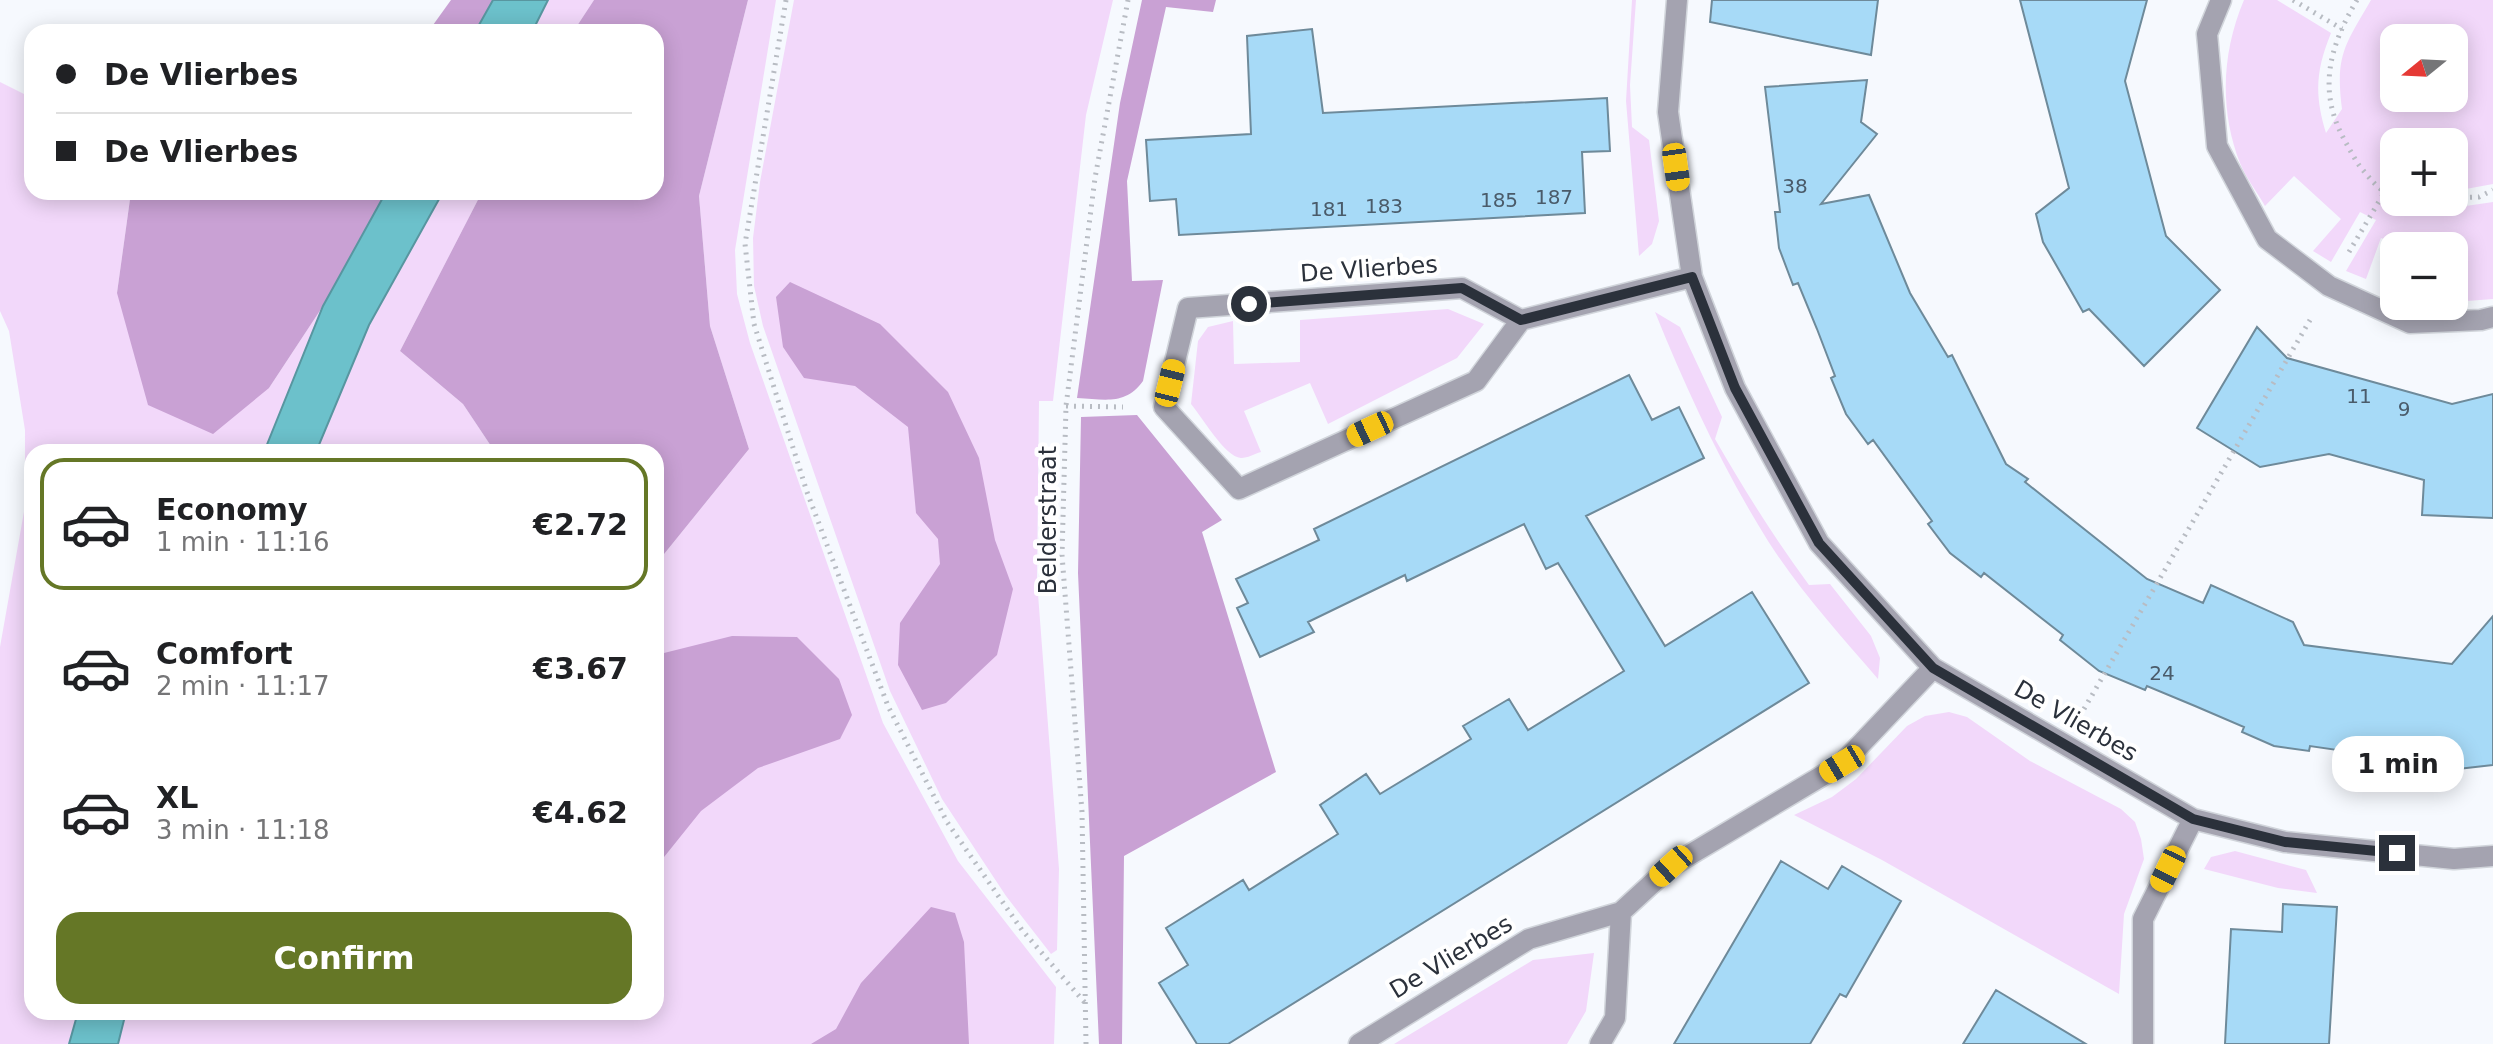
<!DOCTYPE html>
<html lang="en">
<head>
<meta charset="utf-8">
<style>
	:root { --surface:#fff; --page:#f2f2f2; --text:#202124; --muted:#757577; --line:#e0e0e0; --accent:#657726 }
	body { margin:0; font-family:"DejaVu Sans",sans-serif; background:var(--page); color:var(--text); height:100vh; display:flex; flex-direction:column; font-size:30px; white-space:nowrap }
	* { box-sizing:border-box; margin:0 }
	p { font-size:26px; color:var(--muted) }
	.icon { flex:none; width:44px; height:44px; fill:none; stroke:currentColor; stroke-width:2; stroke-linecap:round; stroke-linejoin:round }
	.map { position:relative; flex:1; overflow:hidden }
	.panel { position:absolute; left:24px; top:444px; width:640px; height:576px; display:flex; flex-direction:column; background:var(--surface); border-radius:24px; box-shadow:0 4px 20px #0003 }
	.panel>* { flex:none }
	.banner { position:absolute; left:24px; top:24px; width:640px; height:176px; border-radius:24px; box-shadow:0 4px 20px #0003; display:grid; align-content:center; height:176px; padding:0 32px; background:var(--surface) }
	.needle { width:52px; rotate:252deg }
	.controls { position:absolute; left:2380px; top:24px; display:grid; gap:16px }
	.controls a { display:grid; place-items:center; width:88px; height:88px; border-radius:16px; background:var(--surface); box-shadow:0 4px 20px #0003; font-size:40px }
	.end { position:absolute; width:36px; height:36px; margin:-18px; border:10px solid #2b313b; background:#fff; box-shadow:0 0 0 4px #fff }
	.from { border-radius:50% }
	.bubble { position:absolute; height:56px; border-radius:24px; background:var(--surface); box-shadow:0 4px 20px #0003; font-size:26px; font-weight:700; line-height:56px; text-align:center }
	.car { position:absolute; width:24px; height:48px; margin:-24px -12px; border-radius:10px; box-shadow:0 0 6px 2px #0007; background:linear-gradient(#f5c518 24%,#345 0 40%,#f5c518 0 76%,#345 0 86%,#f5c518 0) }
	.banner b { display:flex; align-items:center; gap:28px; height:76px; font-size:30px }
	.banner b+b { border-top:2px solid var(--line) }
	.banner i { width:20px; height:20px; background:var(--text) }
	ul { padding:14px 0 0; list-style:none }
	li { display:flex; align-items:center; gap:24px; height:132px; margin:0 16px 12px; padding:0 16px; border:4px solid transparent; border-radius:24px }
	li div { flex:1 }
	li b { display:block; font-size:30px }
	li em { font-style:normal; font-weight:700 }
	li.active { border-color:var(--accent) }
	li>.icon { width:72px; height:72px; stroke-width:1.5 }
	.cta { display:flex; gap:16px; margin-top:auto; padding:16px 32px }
	.cta a { flex:1; height:92px; border-radius:24px; background:var(--accent); color:#fff; font-size:32px; font-weight:700; line-height:92px; text-align:center }
	.map>svg:first-child { display:block }
	.green { fill:#f2d8fa; fill-rule:evenodd }
	.forest { fill:#c9a1d4 }
	.water { fill:#6cc1cb; stroke:#5896a0; stroke-width:2 }
	.building { fill:#a7daf7; stroke:#6e8a9a; stroke-width:2 }
	.lines { fill:none; stroke-linecap:round; stroke-linejoin:round }
	.minor-casing { stroke:#d1d5db; stroke-width:23 }
	.path { stroke:#b8bcc3; stroke-width:5; stroke-dasharray:2 6; stroke-linecap:butt }
	.minor { stroke:#a4a3b0; stroke-width:20 }
	.route { stroke:#2b313b; stroke-width:10 }
	.labels { text-anchor:middle; stroke-width:8; stroke-linejoin:round; paint-order:stroke }
	.number-label { font-size:20px; fill:#4a5b6a }
	.street-label { font-size:24px; fill:#2b313b; stroke:#fff }
</style>
</head>
<body>
<div class="map">
<svg width="2493" height="1044" viewBox="0 0 2493 1044">
	<rect width="100%" height="100%" fill="#f6f9fe"/>
	<!-- green -->
	<path class="green" d="M548,0H594L573,32H532Z
		M748,0H776L735,250L737,294L750,343L883,723L958,861L1056,987L1054,1044H118L126,1012H656V564L749,449L710,326L699,196Z
		M794,0H1113L1086,115L1053,401H1039L1037,581L1059,869L1057,950L1051,954L1006,896L942,799L890,691L763,326L754,286L753,238L760,182Z
		M1632,0H1636L1630,85L1632,127L1649,140L1659,221L1652,244L1639,256L1626,101Z
		M2244,0H2277L2331,33C2316,70 2314,94 2326,133L2342,109C2335,55 2345,45 2371,0H2493V184L2455,191L2459,207L2493,202V299L2454,302V246H2403L2381,238L2366,279L2346,271L2376,220L2360,212L2331,262L2313,251L2341,219L2294,176L2265,206C2257,192 2246,178 2240,163C2219,109 2222,52 2244,0ZM2394,38H2454V98H2394ZM2394,142H2454V202H2394Z
		M0,82L32,98V192H131L117,293L269,388L323,306L264,452H32V1012H78L69,1044H0V647L25,506V430L9,331L0,311Z
		M443,192H482L400,351L463,404L495,452H316L369,325Z
		M1448,309L1484,324L1457,358L1328,424L1310,383L1244,411L1261,452C1254,454 1248,458 1241,458C1225,457 1202,417 1191,404L1198,341L1208,327L1233,321L1234,364L1300,362V320Z
		M1655,312L1680,327L1722,417L1715,439C1744,489 1774,538 1809,585L1830,584L1871,636L1880,658L1878,679C1840,635 1800,591 1768,541C1723,469 1687,391 1655,312Z
		M1949,712L1967,717L2030,761L2121,809L2135,822L2141,839L2144,859L2124,914L2119,994L1882,860L1794,815L1832,797L1856,779L1907,726L1925,716Z
		M2235,851L2306,870L2317,893L2278,888L2204,869L2211,857Z
		M1594,953L1586,1011L1567,1044H1394L1533,960Z"/>
	<!-- forest -->
	<path class="forest" d="M451,0H493L475,32H428Z
		M594,0H748L699,196L710,326L749,449L656,564V452H495L463,404L400,351L482,192H656V32H573Z
		M1142,0H1216L1213,12L1166,7L1127,181L1132,281L1163,280L1143,381C1125,406 1104,399 1077,398L1120,103Z
		M131,192H386L323,306L269,388L213,434L148,405L117,293Z
		M790,282L880,324L948,392L979,458L995,540L1013,589L997,655L946,703L922,710L898,665L900,623L940,564L938,539L916,513L908,427L855,386L804,378L783,347L776,297Z
		M1137,415L1222,520L1202,532L1276,772L1124,856L1122,1044H1099L1078,573L1081,417Z
		M732,636L797,637L839,679L852,715L840,739L758,768L701,811L656,867V655Z
		M931,907L955,913L964,942L969,1044H811L836,1029L861,983Z"/>
	<!-- water -->
	<path class="water" d="M493,0H548L532,32H475Z
		M386,192H443L369,325L316,452H264L323,306Z
		M78,1012H126L118,1044H69Z"/>
	<!-- building -->
	<path class="building" d="M1712,0H1878L1871,55L1710,22Z
		M2020,0H2147L2125,81L2166,236L2220,290L2144,366L2089,309L2083,312L2043,242L2036,214L2069,188Z
		M1312,29L1323,113L1607,98L1610,151L1582,152L1585,213L1179,235L1176,199L1150,201L1146,140L1251,134L1247,36Z
		M1867,80L1861,122L1877,134L1821,204L1869,195L1910,293L1948,357L1952,355L2006,464L2028,479L2025,482L2147,579L2203,603L2211,585L2293,622L2304,645L2452,664L2493,616V765L2449,770L2414,766V761L2310,746L2309,751L2274,746L2242,732L2244,727L2195,706L2147,686L2145,690L2099,671L2060,640L2063,635L1984,573L1981,577L1950,553L1928,524L1932,521L1873,440L1868,444L1846,414L1831,378L1835,376L1817,329L1798,283L1793,285L1779,248L1775,212H1780L1765,87Z
		M2257,327L2287,358L2452,404L2493,394V518L2422,515L2424,480L2329,454L2260,467L2197,428Z
		M1629,375L1652,420L1679,407L1704,458L1586,516L1665,646L1752,592L1809,683L1228,1044H1197L1159,983L1188,965L1166,928L1243,880L1249,890L1338,834L1320,805L1366,774L1380,794L1471,739L1463,726L1509,699L1528,730L1624,671L1558,563L1546,569L1524,524L1407,581L1405,575L1308,622L1314,632L1260,657L1237,608L1248,603L1236,579L1319,540L1314,529Z
		M1781,861L1828,889L1842,866L1901,901L1846,997L1840,994L1810,1044H1674Z
		M2283,904L2337,907L2329,1044H2225L2231,929L2282,932Z
		M1996,990L2086,1044H1963Z"/>
	<g class="lines">
		<defs>
			<path id="minor" d="M1677,0L1668,112L1692,277L1735,388L1819,543L1933,668L2193,819L2285,842L2454,859L2493,856
				M2221,0L2207,34L2217,146L2267,239L2329,286L2410,323L2481,320L2493,317
				M1521,320L1462,288L1188,308L1164,407L1239,489L1476,381L1521,320L1692,277
				M1621,912L1671,866L1842,764L1933,668
				M1359,1044L1529,939L1621,912L1615,1018L1600,1044
				M2143,1044V919L2193,819"/>
		</defs>
		<!-- minor casing -->
		<use href="#minor" class="minor-casing"/>
		<!-- path -->
		<path class="path" d="M786,0L745,244L754,324L807,492L888,706L947,822L1022,930L1086,1004
			M2293,0L2342,29
			M2357,0C2329,47 2317,91 2345,141C2350,150 2355,160 2361,168C2371,179 2379,192 2394,195
			M2454,198L2479,197L2493,190
			M2349,252L2384,193
			M1066,406L1123,407
			M2084,709L2310,320
			M1086,1044L1082,812L1062,555L1066,406L1095,178L1128,0"/>
		<!-- minor -->
		<use href="#minor" class="minor"/>
	</g>
	<g class="lines">
		<!-- route -->
		<path class="route" d="M1249,304L1462,288L1521,320L1692,277L1735,388L1819,543L1933,668L2193,819L2285,842L2397,853"/>
	</g>
	<g class="labels">
		<!-- number labels -->
		<g class="number-label">
			<text x="1795" y="193">38</text>
			<text x="1554" y="204">187</text>
			<text x="1499" y="207">185</text>
			<text x="1384" y="213">183</text>
			<text x="1329" y="216">181</text>
			<text x="2359" y="403">11</text>
			<text x="2404" y="416">9</text>
			<text x="2162" y="680">24</text>
		</g>
		<!-- street labels -->
		<g class="street-label">
			<text transform="translate(1369 269) rotate(-4)" y="8">De Vlierbes</text>
			<text transform="translate(1048 520) rotate(-90)" y="8">Belderstraat</text>
			<text transform="translate(2076 721) rotate(30)" y="8">De Vlierbes</text>
			<text transform="translate(1451 957) rotate(-31)" y="8">De Vlierbes</text>
		</g>
	</g>
</svg>
<div class="controls">
<a><svg class="needle" viewBox="-14 -14 28 28"><path d="M0-13l5 13h-10z" fill="#e53935"/><path d="M0 13l5-13h-10z" fill="#757577"/></svg></a>
<a>+</a>
<a>−</a>
</div>
<i class="end from" style="left:1249px;top:304px"></i>
<i class="end" style="left:2397px;top:853px"></i>
<div class="bubble" style="left:2332px;top:736px;width:132px">1 min</div>
<i class="car" style="left:1676px;top:167px;rotate:172deg"></i>
<i class="car" style="left:1170px;top:383px;rotate:14deg"></i>
<i class="car" style="left:1370px;top:429px;rotate:245deg"></i>
<i class="car" style="left:1842px;top:764px;rotate:239deg"></i>
<i class="car" style="left:1671px;top:866px;rotate:228deg"></i>
<i class="car" style="left:2168px;top:869px;rotate:206deg"></i>
<div class="banner">
<b><i class="from"></i>De Vlierbes</b>
<b><i></i>De Vlierbes</b>
</div>
<section class="panel">
<ul>
<li class="active"><svg class="icon" aria-label="car" viewBox="0 0 24 24"><path d="M5 17H2v-5l4-1 3-4h7l3 4 3 1v5h-3M9 17h6M6 11h13"/><circle cx="7" cy="17" r="2"/><circle cx="17" cy="17" r="2"/></svg><div><b>Economy</b><p>1 min · 11:16</p></div><em>€2.72</em></li>
<li><svg class="icon" aria-label="car" viewBox="0 0 24 24"><path d="M5 17H2v-5l4-1 3-4h7l3 4 3 1v5h-3M9 17h6M6 11h13"/><circle cx="7" cy="17" r="2"/><circle cx="17" cy="17" r="2"/></svg><div><b>Comfort</b><p>2 min · 11:17</p></div><em>€3.67</em></li>
<li><svg class="icon" aria-label="car" viewBox="0 0 24 24"><path d="M5 17H2v-5l4-1 3-4h7l3 4 3 1v5h-3M9 17h6M6 11h13"/><circle cx="7" cy="17" r="2"/><circle cx="17" cy="17" r="2"/></svg><div><b>XL</b><p>3 min · 11:18</p></div><em>€4.62</em></li>
</ul>
<div class="cta"><a>Confirm</a></div>
</section>
</div>
</body>
</html>
